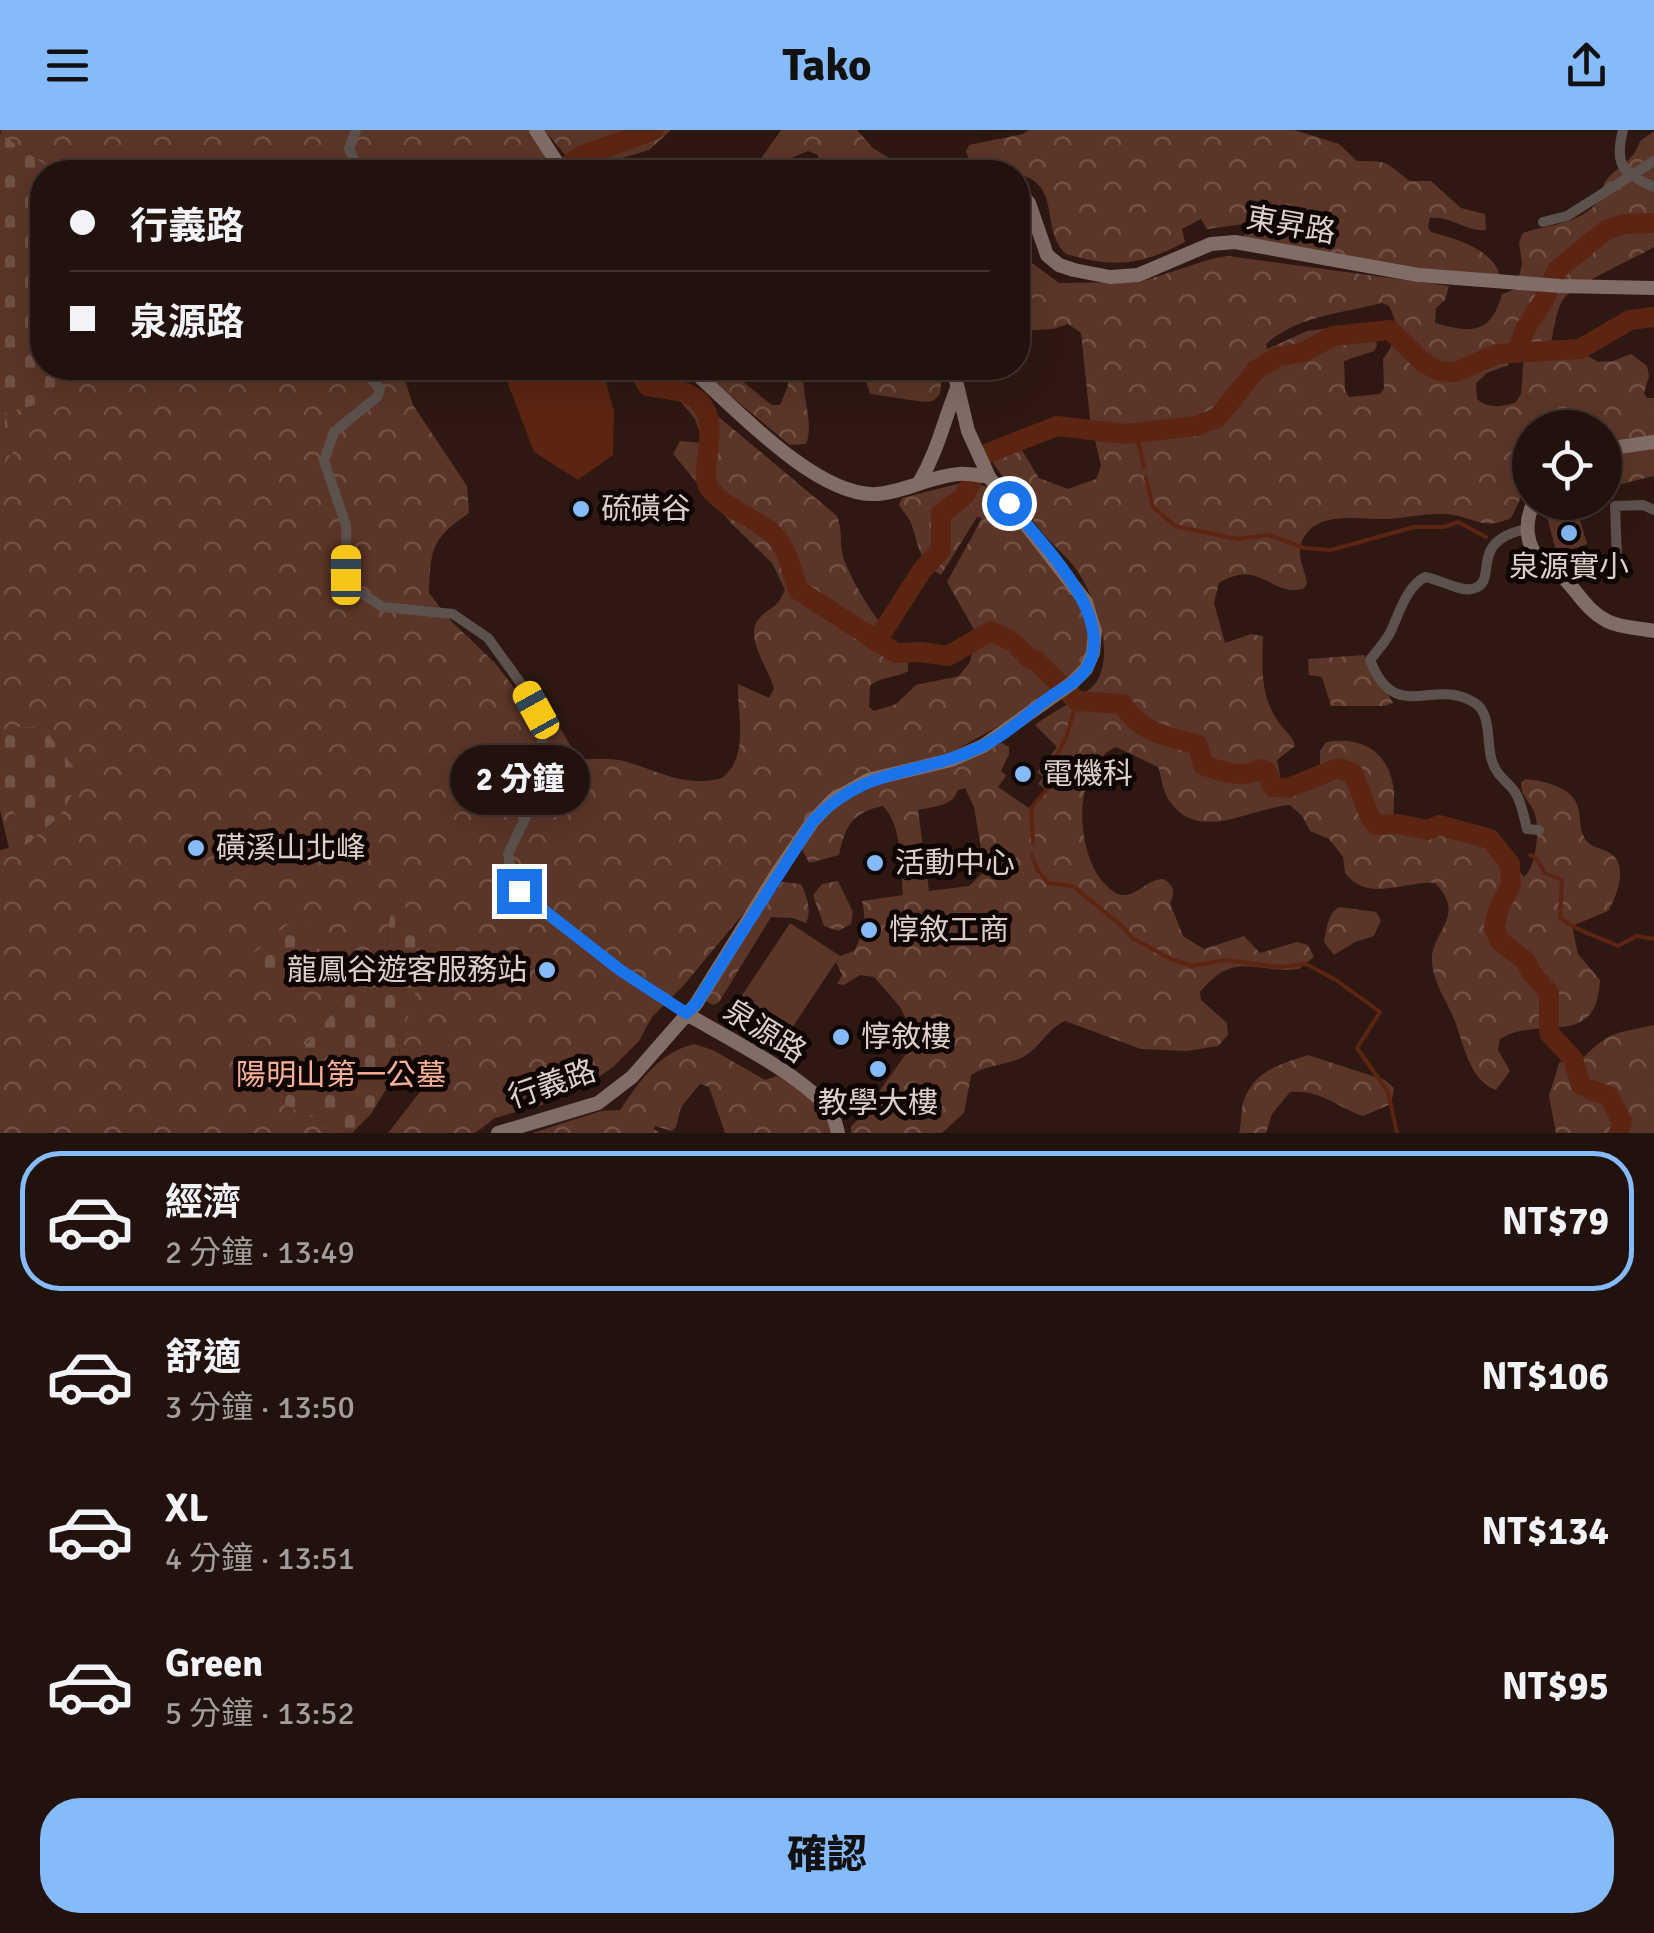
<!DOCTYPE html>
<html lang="zh-TW">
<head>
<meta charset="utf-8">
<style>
	:root { --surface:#22120d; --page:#2e201b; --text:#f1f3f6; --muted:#a29e9d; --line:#3f322e; --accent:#85bbfb }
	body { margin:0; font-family:Signika,"Noto Sans TC",sans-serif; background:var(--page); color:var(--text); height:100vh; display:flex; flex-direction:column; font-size:38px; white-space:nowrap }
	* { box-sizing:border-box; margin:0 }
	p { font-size:32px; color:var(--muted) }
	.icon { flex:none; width:55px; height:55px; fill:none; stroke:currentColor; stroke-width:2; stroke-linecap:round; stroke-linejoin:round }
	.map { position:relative; height:1003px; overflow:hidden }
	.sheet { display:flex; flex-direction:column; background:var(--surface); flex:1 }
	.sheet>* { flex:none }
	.top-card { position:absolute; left:30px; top:30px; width:1000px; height:220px; border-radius:40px; box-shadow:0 10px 40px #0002,0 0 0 2px var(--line); display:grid; align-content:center; height:220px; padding:0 40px; background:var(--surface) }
	.fabs { position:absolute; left:1512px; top:280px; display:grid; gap:20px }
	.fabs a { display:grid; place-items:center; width:110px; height:110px; border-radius:50%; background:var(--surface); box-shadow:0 10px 40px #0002,0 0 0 2px var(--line); font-size:50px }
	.end { position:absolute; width:45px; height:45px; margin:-22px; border:12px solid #1a73e8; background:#fff; box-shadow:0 0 0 5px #fff }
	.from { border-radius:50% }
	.bubble { position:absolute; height:70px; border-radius:35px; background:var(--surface); box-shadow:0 10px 40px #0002,0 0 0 2px var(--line); font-size:32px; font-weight:800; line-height:70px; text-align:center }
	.car { position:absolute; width:30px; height:60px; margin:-30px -15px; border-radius:12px; box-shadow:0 0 8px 2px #0007; background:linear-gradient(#f5c518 24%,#345 0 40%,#f5c518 0 76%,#345 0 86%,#f5c518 0) }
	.top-card b { display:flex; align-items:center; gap:35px; height:95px; font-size:38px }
	.top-card b+b { border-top:2px solid var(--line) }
	.top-card i { width:25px; height:25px; background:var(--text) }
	ul { padding:18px 0 0; list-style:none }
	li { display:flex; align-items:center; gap:30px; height:140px; margin:0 20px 15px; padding:0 20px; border:5px solid transparent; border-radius:40px }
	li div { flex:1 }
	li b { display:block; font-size:38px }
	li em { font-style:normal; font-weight:800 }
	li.selected { border-color:var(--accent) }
	li>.icon { width:90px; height:90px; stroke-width:1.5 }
	.primary-button { display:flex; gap:20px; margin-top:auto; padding:20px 40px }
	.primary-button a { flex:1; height:115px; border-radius:40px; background:var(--accent); color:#111; font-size:40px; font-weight:800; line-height:115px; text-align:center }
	header { display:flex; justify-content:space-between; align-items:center; height:130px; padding:0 40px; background:var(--accent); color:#111; font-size:45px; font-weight:800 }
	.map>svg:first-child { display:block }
	.forest { fill:url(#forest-crowns); fill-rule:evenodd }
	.cemetery { fill:url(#cemetery-stones) }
	.park { fill:#5b3528 }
	.water { fill:#5c2512 }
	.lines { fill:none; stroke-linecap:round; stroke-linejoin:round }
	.stream { stroke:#5c2512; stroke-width:4 }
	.river { stroke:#5c2512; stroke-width:20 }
	.street { stroke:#5d514d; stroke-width:10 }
	.secondary { stroke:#806d66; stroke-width:14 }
	.route { stroke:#1a73e8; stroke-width:12 }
	.poi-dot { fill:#85bbfb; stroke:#0f0604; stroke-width:4 }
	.labels { text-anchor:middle; stroke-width:10; stroke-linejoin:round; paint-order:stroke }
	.street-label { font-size:30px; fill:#dfcfca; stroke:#0f0604 }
	.poi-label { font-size:30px; fill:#dfcfca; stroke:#0f0604; text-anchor:start }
	.park-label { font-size:30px; fill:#f9b097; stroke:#0f0604 }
</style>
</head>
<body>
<header><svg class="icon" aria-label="menu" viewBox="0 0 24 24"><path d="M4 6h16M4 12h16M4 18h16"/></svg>Tako<svg class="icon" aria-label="share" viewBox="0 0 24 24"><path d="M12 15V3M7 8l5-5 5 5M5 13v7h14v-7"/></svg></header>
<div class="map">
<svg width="1654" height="1003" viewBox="0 0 1654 1003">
	<defs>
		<pattern id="forest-crowns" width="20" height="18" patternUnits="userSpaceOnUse" patternTransform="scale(2.5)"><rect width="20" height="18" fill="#5b3528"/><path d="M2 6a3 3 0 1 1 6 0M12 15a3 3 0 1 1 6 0" fill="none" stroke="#725146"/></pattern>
		<pattern id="cemetery-stones" width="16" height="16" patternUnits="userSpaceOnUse" patternTransform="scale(2.5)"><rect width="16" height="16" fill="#5b3528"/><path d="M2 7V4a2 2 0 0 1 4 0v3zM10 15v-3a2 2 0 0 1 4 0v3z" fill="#725146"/></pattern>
	</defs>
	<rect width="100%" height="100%" fill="#2e1811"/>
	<!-- forest -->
	<path class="forest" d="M0,0H530L555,42H55L3,6Z
		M544,0H671L649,20L579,41Z
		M781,0H857L873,18L911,42H820L818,25L808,21L777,34L773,42H756L758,33Z
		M1028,0H1294L1339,14L1357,31C1391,31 1384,32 1410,51H1431L1461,78L1485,84L1486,100C1466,102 1450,85 1430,88L1428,97L1431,102C1456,109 1491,118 1500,145L1432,141L1244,108V94L1207,99L1201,89L1182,99L1185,112C1140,136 1114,138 1066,124C1041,100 1060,62 1027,47C1010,39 990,42 971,36L966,21L969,15L1023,4Z
		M1654,1V117C1636,128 1569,157 1562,171C1555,184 1553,204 1550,219L1586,225L1598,232L1613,231L1631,224L1647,236L1649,246L1644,263L1647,268H1654V346L1605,358V298H1530C1530,331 1528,358 1511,388C1481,402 1473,385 1444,384C1423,383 1402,389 1382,389C1357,389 1317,381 1303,409C1295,425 1305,438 1307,454L1303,459C1271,467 1260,428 1219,453L1214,473L1225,513L1251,504L1263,506C1262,535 1260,564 1277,590C1283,600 1292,604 1295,616L1277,630L1281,651L1286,655L1320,647V621L1326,612C1364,606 1390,623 1394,662C1395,677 1390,688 1401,701C1431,711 1478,696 1502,715C1513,724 1516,738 1524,747C1536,738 1541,697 1534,682C1529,670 1521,667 1521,652L1526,649C1544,651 1573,657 1578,677C1581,686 1579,699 1584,707C1589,718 1601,717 1610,723C1629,735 1617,766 1608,781L1572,796L1578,824L1600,850C1597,921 1540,884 1500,909L1498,920L1510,941L1496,960C1469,951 1463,911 1454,889C1446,869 1433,853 1432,831C1430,802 1468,787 1435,753C1404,751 1368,773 1345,743L1343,727L1337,719L1329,709L1310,701L1302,686L1290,675C1249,678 1196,716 1167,667C1162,658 1162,647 1158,637L1116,617C1072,637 1075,717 1102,751C1107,756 1113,763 1121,765C1137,767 1148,748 1164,749C1174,757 1176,761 1170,773L1183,806L1204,819L1244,806L1260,823L1297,812L1308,815L1314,827L1299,839C1255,844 1235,819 1200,862L1201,870L1227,893L1228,905L1218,916L1187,921L1141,919L1065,891C1047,899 1041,917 1023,927C1006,936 988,934 971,945L964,983L942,1003H851V996L861,987L915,911L903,902L909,896L901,878L874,847L860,845L844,855L837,854L842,845L836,832L840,826L854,821C863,804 867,790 862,771L903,765C900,737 903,697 883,676C852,683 846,694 839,725L809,733L802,719L831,677L881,653L1002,613L1009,617V624L1001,641L1006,646L998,657L1032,680L1046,659L1038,654L1043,647L1037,642L1057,617L1035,595C1050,583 1088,565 1097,551C1116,520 1093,461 1073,435C1063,423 1051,413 1041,401C1024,378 1008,355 992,331V327L1021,319L1039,348L1068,359L1096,349L1101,336L1090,289L1081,203L1068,194L1053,199L1018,201V70L1024,88L1022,116L1028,130L1059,153L1140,152L1211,129L1228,126L1449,156L1445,170L1436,178L1435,193C1470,203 1491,205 1502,164L1516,159L1522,134L1519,112L1523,103C1547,95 1578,94 1596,74C1601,68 1601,59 1605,52C1616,36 1633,34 1640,11ZM1382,173L1389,176C1401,200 1397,209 1383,229L1384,258L1380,264L1349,267L1345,260L1344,231L1374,221L1377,215L1373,192L1307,201L1267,219L1266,214C1297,186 1343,183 1382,173ZM1524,226L1521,264L1516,272C1503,277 1488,279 1477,269L1476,253L1487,243L1508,235V227ZM965,658L974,677L985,741L969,756L929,761L918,680C935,676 952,677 958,660Z
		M58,238H405L402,241L413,275L467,356L469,383C431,409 431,419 429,463L449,489L495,533L522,568L558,594L578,629C594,630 613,627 627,632C661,642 687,658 722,648C750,627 737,584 738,554L769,568L774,559C770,541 744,507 758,490C770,475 776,481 785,460L772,433L731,393L673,324L680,311L701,313L702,309L695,289L681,272L657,266L639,254L631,238H669L720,288L837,386C844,404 838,414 845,432C860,470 886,499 908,534V541C895,549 882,545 870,556L869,577L874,581L896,574L916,555L959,546L970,532L976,503L947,452L982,388L977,387L941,445C920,435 919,416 912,396C910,388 903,382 899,375L902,368L969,351L993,359L1084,478L1089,502L1084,541L1009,590L949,624L881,646L805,697L747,779L684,855L652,887L639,911L613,937L590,953L548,973L495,988L475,1003H388L423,958L404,954L398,908L412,878L390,786L386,818L286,939L284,975L352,1003H0V720L9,718L0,680V342L13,321L4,283L62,248Z
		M788,238H804C800,266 815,291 806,314L790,315L716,254V243C741,243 754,263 772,275H780L788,256Z
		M862,238H943L940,264L933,271L925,272L870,264Z
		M1364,525L1393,573L1384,576H1331L1322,547L1309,545L1308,529Z
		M838,751L853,782L851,794L838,801L824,796L813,765L822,754Z
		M782,752L801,754C807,766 812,781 806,793L793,788L771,787L719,872L713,875L704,870L703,864Z
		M1339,777L1376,782L1381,790L1374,806L1355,812L1334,825L1324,812C1327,799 1327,784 1339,777Z
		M1654,895V1003H1556L1549,966L1559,933L1568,929L1581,930C1610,900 1615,904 1654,895Z
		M694,914L713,920L765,950L777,946C801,958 826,977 833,1003H725L709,957L700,954L681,977L676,997L672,1001L655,996L654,999L660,1003H532L601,981L620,980C640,951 658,923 694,914Z
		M1308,925L1385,950L1394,958L1391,974L1363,986C1337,977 1320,959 1290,962L1272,984L1266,1003H1239C1242,993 1240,980 1244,970C1255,940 1281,934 1308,925Z"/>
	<!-- cemetery -->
	<path class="cemetery" d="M0,3L55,42H42V185L35,189L42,205V238H58L62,247L42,273L5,283L13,321L0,342Z
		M18,597H45C55,617 73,631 80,651L59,687L12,726L16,685L0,663V600Z
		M406,775L416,797L418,846L413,877L398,908L404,954L387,958L371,984L352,1003L284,975L286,939L386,818L390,786Z
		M288,794L310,798L323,810L305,836L280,852C267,844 265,834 253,824Z"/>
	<!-- park -->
	<path class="park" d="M1559,373H1575L1587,414L1557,424L1544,377Z
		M790,793L840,826L778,919L729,885Z"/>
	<!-- water -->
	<path class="water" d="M512,238H602L614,281L613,325L578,350L534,322L508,254Z"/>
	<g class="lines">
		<!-- stream -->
		<path class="stream" d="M1136,302L1144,337
			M1146,348L1153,377L1175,396L1237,409L1268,405L1305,418L1331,420L1414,397H1444L1458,392L1486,407
			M1033,712L1031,678L1049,657L1046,646L1066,608L1077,571
			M1032,725L1037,739L1048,753L1073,756L1124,798L1132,808L1171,829L1192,836L1225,830L1280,837L1306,834L1336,850L1380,882L1357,918L1388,962L1397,1003
			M1530,725L1535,727L1545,743L1562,750L1560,787C1573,800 1600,807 1618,816L1637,806L1654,809"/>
		<!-- river -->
		<path class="river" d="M558,42L581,26L654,0
			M1517,222L1525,199L1543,172L1557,140L1606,100L1624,94L1654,93
			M637,238L648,256C659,259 675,259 686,263C732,282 694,341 710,359C727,380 754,387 773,404C789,419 791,441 798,460L896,523L921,522L948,526L991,501L1013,512L1030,529L1035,530L1077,571L1123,574C1139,603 1168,606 1198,615L1203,635C1222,642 1244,649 1261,639L1267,642L1273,657L1288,658L1338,638L1353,643L1370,687L1376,695L1398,694L1428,700L1439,695L1490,709L1510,734L1511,755L1499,778L1494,798L1501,812L1526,831L1531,842L1549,863V903L1573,929L1581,955
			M988,323L1057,296L1125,304L1196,296L1217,288L1256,240L1277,227L1304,222L1333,206L1390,200L1424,233L1439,241L1455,242L1497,224L1580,219L1630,190L1654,187
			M876,512L923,439L941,420V384L963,367L971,354
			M1591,960L1609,966L1622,992L1619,1003"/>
		<!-- street -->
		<path class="street" d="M356,0L349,19L360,42
			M1623,0C1614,36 1623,43 1654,57
			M1543,92L1567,86L1654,31
			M370,238L372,250L380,259L377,267L334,302L324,331L346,395L347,445L350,456L383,477L453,484L488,508L522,555L536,581L542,603V627L533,672L508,724L513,751L529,771L620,840L685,883
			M1527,399C1464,412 1502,452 1472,459C1460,462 1439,449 1425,447C1406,457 1399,484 1390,503C1385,512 1377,521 1370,530C1396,596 1433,546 1475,573C1492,584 1486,613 1492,631C1496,645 1507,651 1515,662C1522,673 1524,687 1527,699L1539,700
			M1617,429L1615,376L1643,375L1654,380"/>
		<!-- secondary -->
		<path class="secondary" d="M536,0L563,42
			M1018,61L1029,73L1047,125L1059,135L1074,140L1110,147L1138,145L1211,114L1235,112L1418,145L1560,156L1654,158
			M690,238C733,276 817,368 877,364C905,362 931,346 959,344C969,343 980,346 989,347
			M1605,319L1654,312
			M919,353C938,320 943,293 957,258
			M1534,372C1524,392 1525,416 1542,432C1548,437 1556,440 1562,446C1578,462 1586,480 1607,491C1621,498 1639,498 1654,501
			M685,883C725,907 803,945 830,981C835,988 836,995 838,1003
			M498,1003L598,973L632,947L696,874L778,742L813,691L833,670L868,650L951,630L983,616L1072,553L1086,539L1093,523L1095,501L1086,472L989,347L968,301L953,238"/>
	</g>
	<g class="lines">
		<!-- route -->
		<path class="route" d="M519,761L620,840L686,883L696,874L813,691C865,636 915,647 978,618C1006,606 1028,583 1053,565C1066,557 1080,550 1088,536C1116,484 1039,412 1009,373"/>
	</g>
	<!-- markers -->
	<g class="poi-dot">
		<circle cx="581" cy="379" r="10"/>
		<circle cx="1569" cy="403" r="10"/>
		<circle cx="1023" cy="644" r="10"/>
		<circle cx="196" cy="718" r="10"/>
		<circle cx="875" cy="733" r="10"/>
		<circle cx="869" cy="800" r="10"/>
		<circle cx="547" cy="840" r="10"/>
		<circle cx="841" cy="907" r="10"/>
		<circle cx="878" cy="939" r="10"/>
	</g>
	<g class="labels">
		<!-- street labels -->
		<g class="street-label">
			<text transform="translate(1291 95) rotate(10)" y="10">東昇路</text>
			<text transform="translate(765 901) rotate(32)" y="10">泉源路</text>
			<text transform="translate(552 954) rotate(-19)" y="10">行義路</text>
		</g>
		<!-- poi labels -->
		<g class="poi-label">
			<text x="601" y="389">硫磺谷</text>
			<text x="1569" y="447" text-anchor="middle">泉源實小</text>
			<text x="1043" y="654">電機科</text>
			<text x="216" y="728">磺溪山北峰</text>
			<text x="895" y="743">活動中心</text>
			<text x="889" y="810">惇敘工商</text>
			<text x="527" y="850" text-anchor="end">龍鳳谷遊客服務站</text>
			<text x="861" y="917">惇敘樓</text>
			<text x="878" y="983" text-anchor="middle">教學大樓</text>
		</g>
		<!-- park labels -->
		<g class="park-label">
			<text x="341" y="955">陽明山第一公墓</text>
		</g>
	</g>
</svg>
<div class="fabs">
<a><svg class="icon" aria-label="locate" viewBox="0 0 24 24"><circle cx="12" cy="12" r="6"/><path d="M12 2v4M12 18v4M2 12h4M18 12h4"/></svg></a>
</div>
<i class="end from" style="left:1009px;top:373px"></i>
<i class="end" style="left:519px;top:761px"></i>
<div class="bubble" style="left:450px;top:615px;width:140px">2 分鐘</div>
<i class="car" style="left:346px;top:445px;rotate:0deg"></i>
<i class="car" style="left:536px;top:580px;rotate:331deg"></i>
<div class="top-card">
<b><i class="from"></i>行義路</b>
<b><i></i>泉源路</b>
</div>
</div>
<section class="sheet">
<ul>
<li class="selected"><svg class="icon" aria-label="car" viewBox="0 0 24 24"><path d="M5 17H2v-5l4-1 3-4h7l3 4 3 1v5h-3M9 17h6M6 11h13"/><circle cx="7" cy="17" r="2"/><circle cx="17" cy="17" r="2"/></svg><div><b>經濟</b><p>2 分鐘 · 13:49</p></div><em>NT$79</em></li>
<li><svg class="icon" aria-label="car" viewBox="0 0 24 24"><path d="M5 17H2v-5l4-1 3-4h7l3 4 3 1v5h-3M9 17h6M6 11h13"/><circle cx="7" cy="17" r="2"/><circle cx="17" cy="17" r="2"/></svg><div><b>舒適</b><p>3 分鐘 · 13:50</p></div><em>NT$106</em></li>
<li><svg class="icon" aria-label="car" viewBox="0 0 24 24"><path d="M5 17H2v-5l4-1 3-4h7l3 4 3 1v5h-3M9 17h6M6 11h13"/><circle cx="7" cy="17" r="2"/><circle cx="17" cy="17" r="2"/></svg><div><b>XL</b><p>4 分鐘 · 13:51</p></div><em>NT$134</em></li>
<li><svg class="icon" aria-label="car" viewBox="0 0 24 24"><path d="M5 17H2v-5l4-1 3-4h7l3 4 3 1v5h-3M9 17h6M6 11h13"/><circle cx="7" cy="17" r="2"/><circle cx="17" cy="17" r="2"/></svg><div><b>Green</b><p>5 分鐘 · 13:52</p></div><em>NT$95</em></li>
</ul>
<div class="primary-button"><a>確認</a></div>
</section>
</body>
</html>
